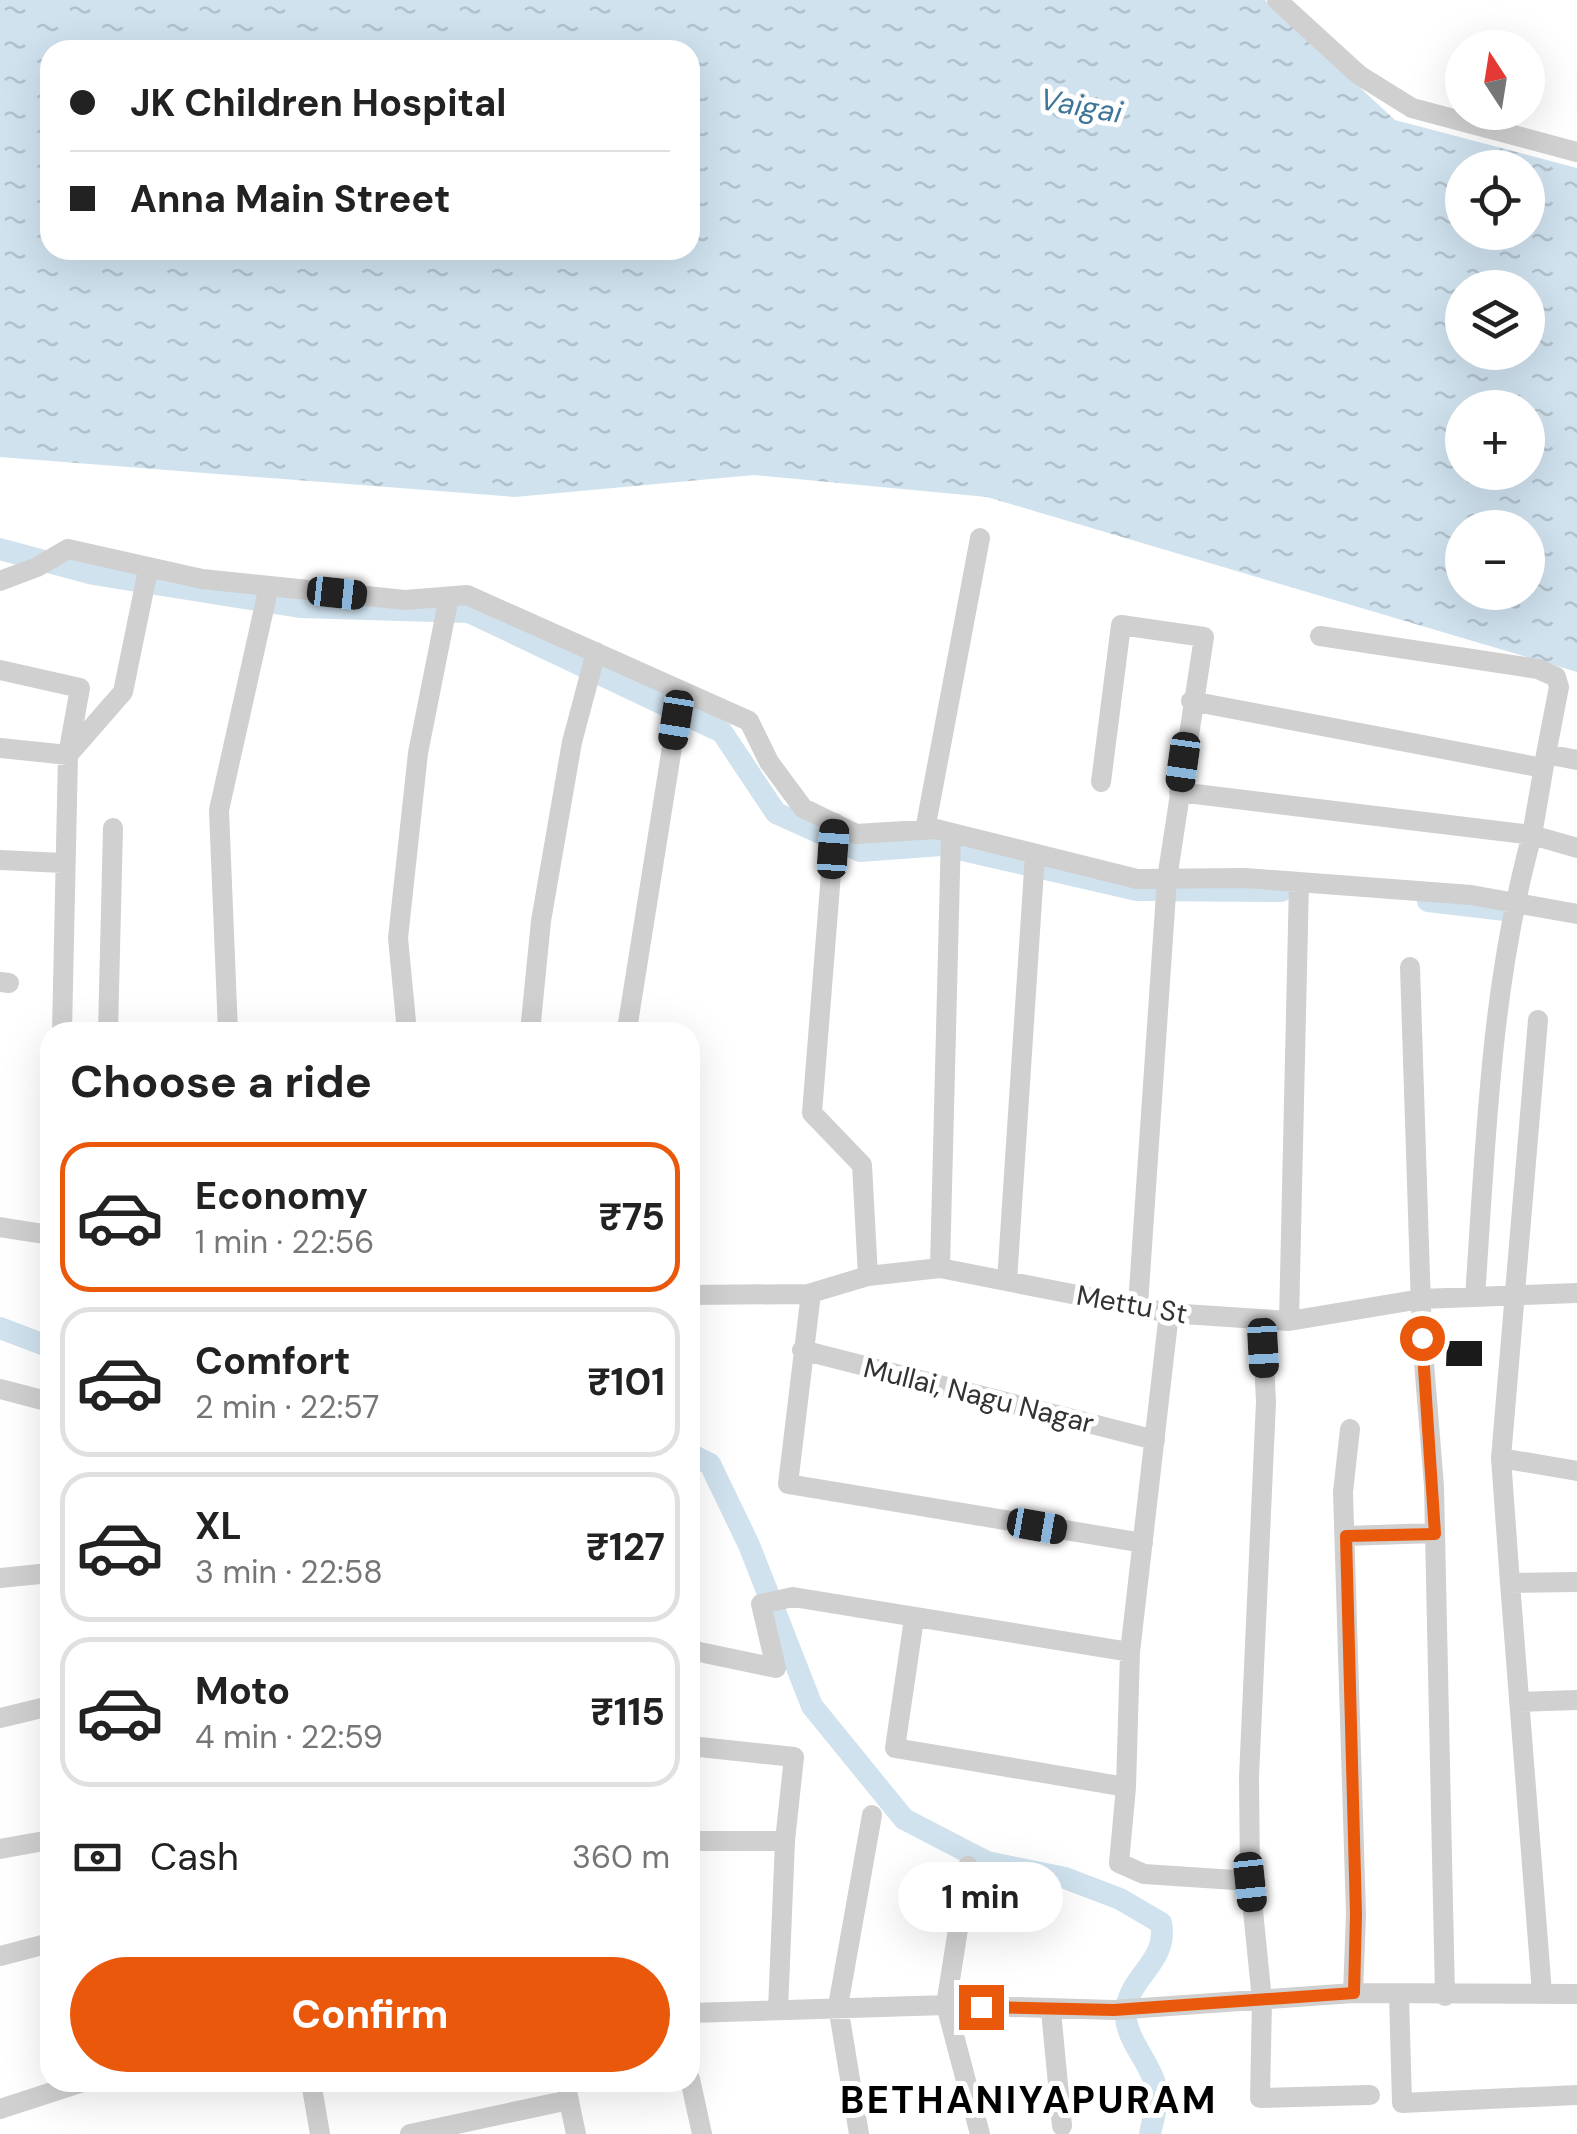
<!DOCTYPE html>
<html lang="en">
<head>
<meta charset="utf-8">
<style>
	:root { --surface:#fff; --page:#f2f2f2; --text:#222; --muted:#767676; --line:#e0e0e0; --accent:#ea580c }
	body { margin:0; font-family:"DM Sans",sans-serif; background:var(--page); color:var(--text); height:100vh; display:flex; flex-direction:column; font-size:38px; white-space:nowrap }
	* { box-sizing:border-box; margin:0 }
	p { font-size:32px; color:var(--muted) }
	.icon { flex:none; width:55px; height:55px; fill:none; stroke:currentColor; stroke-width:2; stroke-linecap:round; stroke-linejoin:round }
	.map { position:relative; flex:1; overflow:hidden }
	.sheet { position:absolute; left:40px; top:1022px; width:660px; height:1070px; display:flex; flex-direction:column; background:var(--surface); border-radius:30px; box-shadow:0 10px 40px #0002 }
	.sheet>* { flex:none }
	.top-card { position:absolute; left:40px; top:40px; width:660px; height:220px; border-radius:30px; box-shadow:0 10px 40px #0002; display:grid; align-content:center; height:220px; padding:0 30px; background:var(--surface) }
	.needle { width:65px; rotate:348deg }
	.controls { position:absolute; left:1445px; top:30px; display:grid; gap:20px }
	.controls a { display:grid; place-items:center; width:100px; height:100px; border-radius:50%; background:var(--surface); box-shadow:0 10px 40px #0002; font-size:50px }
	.end { position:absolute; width:45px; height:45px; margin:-22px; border:12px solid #ea580c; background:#fff; box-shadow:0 0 0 5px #fff }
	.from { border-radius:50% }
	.bubble { position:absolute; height:70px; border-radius:35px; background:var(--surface); box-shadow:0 10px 40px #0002; font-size:32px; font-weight:700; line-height:70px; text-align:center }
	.car { position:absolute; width:30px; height:60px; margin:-30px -15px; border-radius:12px; box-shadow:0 0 8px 2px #0007; background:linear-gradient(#222 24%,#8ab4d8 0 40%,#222 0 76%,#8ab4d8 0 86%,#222 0) }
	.top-card b { display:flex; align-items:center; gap:35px; height:95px; font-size:38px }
	.top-card b+b { border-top:2px solid var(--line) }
	.top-card i { width:25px; height:25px; background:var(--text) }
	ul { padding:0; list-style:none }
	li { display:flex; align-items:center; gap:30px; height:150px; margin:0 20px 15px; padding:0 10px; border:5px solid var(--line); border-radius:30px }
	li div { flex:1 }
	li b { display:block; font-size:38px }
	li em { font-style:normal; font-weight:700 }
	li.selected { border-color:var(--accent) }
	li>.icon { width:90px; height:90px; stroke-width:1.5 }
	h2 { padding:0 30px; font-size:45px; line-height:120px }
	.pay { display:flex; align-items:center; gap:25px; height:110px; padding:0 30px; font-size:38px }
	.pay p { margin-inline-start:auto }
	.button { display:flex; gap:20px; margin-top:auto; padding:20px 30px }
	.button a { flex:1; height:115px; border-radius:60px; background:var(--accent); color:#fff; font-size:40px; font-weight:700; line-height:115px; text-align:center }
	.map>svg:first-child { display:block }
	.water { fill:url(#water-ripples); fill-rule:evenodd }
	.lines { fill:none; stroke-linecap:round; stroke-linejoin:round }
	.canal { stroke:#cfe2ee; stroke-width:22 }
	.building { fill:#1a1a1a }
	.minor { stroke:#d0d0d0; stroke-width:20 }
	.route { stroke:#ea580c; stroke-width:12 }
	.labels { text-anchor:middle; stroke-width:10; stroke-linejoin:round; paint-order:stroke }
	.street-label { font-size:28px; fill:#333; stroke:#fff }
	.water-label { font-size:30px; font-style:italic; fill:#3f7597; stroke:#fff }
	.district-label { font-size:38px; font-weight:bold; letter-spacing:2.5px; fill:#000; stroke:#fff }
</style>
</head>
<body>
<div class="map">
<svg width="1577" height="2134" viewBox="0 0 1577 2134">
	<defs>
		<pattern id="water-ripples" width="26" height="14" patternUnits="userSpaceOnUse" patternTransform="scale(2.5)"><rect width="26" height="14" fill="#cfe2ee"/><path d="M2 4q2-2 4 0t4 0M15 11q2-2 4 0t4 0" fill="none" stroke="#b2c2cd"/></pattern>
	</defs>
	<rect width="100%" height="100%" fill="#fff"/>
	<!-- water -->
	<path class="water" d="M0,0H1265L1395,120L1577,168V672L987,497L754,475L515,497L0,457ZM50,50H690V250H50ZM1462,168H1528V232H1462ZM1462,288H1528V352H1462ZM1462,408H1528V472H1462ZM1462,528H1528V592H1462Z"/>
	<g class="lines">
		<!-- canal -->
		<path class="canal" d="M0,549L93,574L300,607L469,612L722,732L776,813L860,851L941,845L1137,890L1281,891
			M1428,901L1505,910
			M0,1328L50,1347
			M690,1454L710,1464L749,1545L812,1706L904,1819L987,1862L1065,1878L1120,1899L1161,1923C1169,1963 1126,1977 1126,2014C1125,2039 1151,2063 1156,2087C1159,2104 1153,2118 1150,2134"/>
	</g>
	<!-- building -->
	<path class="building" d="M1447,1341H1482V1366H1446Z"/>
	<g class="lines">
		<!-- minor -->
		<path class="minor" d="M1277,0L1359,75L1412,108L1577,152
			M0,581L37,567L68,549L202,579L405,600L467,595L749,721L769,762L803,808L856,834L936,829L1137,879L1245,878L1471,895L1577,914
			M1320,636L1538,669L1556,677L1559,687L1546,754
			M0,670L80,688L68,755L62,1032
			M1191,701L1543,768
			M0,748L68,755L123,692L148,570
			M1101,782L1121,625L1204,637L1167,879L1138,1305
			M1179,792L1532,835L1546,754L1577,760
			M835,823L812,1113L862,1165L868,1276
			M925,830L980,538
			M0,860L63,863
			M1410,967L1422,1338L1434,1486L1445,1996
			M0,982L9,983
			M628,1023L681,691
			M108,1032L113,828
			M228,1032L219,810L269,586
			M407,1032L398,938L418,753L449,597
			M530,1032L541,921L572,742L596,652
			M0,1227L50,1235
			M940,1268L951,833
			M1007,1281L1035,855
			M811,1293L788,1484L1143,1543
			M690,1295L808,1294L868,1276L940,1268L1169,1313L1289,1321L1421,1299L1577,1293
			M1475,1297C1486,1140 1490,988 1532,835L1577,848
			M1169,1313L1130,1652L1126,1787L1119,1863L1144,1874L1250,1881
			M1262,1321L1266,1402L1249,1777L1250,1881L1262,2000L1260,2098L1370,2095
			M1289,1321L1299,882
			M802,1350L1155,1440
			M0,1389L50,1402
			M1350,1429L1343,1492L1356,1914L1353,1993
			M1501,1458L1538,1020
			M1346,1536L1435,1533
			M0,1578L50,1573
			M1510,1583L1501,1458L1577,1471
			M914,1619L895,1748L1126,1787
			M690,1650L776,1668L761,1604L793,1597L1130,1652
			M1520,1702L1577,1700
			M0,1718L50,1706
			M690,1746L794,1757L785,1841
			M690,1841H785L778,2010
			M0,1849L50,1840
			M968,1866L946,2005L980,2134
			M0,1956L50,1943
			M1542,1993L1510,1583L1577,1582
			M1399,1996L1402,2103L1577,2095
			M1051,2011L1062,2126
			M690,2013L946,2005L1114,2010L1353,1993L1577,1994
			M690,2079L702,2134
			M311,2082L320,2134
			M565,2082L576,2134
			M0,2109L83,2082
			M410,2134L569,2100
			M859,2134L838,2006L872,1815"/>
	</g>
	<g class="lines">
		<!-- route -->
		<path class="route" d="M981,2007L1114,2010L1354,1993L1356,1914L1346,1536L1435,1534L1422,1338"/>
	</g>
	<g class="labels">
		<!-- street labels -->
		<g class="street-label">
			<text transform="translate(1132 1304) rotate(10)" y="10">Mettu St</text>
			<text transform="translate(979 1395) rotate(14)" y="10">Mullai, Nagu Nagar</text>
		</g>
		<!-- water labels -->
		<g class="water-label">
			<text transform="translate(1081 106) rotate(10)" y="10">Vaigai</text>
		</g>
		<!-- district labels -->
		<g class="district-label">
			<text x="1029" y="2113">BETHANIYAPURAM</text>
		</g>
	</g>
</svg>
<div class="controls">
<a><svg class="needle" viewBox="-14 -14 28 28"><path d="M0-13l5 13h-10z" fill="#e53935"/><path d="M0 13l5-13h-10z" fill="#767676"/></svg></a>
<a><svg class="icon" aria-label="locate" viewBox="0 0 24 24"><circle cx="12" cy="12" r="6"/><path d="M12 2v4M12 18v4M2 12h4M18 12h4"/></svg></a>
<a><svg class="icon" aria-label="layers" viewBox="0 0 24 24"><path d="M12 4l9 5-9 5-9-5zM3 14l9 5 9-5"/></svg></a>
<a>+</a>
<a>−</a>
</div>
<i class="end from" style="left:1422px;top:1338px"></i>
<i class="end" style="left:981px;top:2007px"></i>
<div class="bubble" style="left:898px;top:1862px;width:165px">1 min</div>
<i class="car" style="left:337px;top:593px;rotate:96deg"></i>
<i class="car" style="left:676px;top:720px;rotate:189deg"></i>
<i class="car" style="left:1183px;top:762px;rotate:188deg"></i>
<i class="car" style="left:833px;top:849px;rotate:4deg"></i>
<i class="car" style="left:1263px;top:1348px;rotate:177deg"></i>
<i class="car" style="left:1037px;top:1526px;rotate:100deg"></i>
<i class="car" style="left:1250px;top:1882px;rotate:174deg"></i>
<div class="top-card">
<b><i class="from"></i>JK Children Hospital</b>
<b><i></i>Anna Main Street</b>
</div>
<section class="sheet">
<h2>Choose a ride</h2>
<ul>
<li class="selected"><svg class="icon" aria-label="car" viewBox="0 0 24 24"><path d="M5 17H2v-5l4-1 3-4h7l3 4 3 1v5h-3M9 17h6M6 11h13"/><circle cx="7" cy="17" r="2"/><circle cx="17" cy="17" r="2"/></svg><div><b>Economy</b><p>1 min · 22:56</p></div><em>₹75</em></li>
<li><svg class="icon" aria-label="car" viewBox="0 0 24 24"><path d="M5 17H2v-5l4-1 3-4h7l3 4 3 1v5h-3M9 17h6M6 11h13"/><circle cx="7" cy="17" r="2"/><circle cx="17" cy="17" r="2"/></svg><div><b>Comfort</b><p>2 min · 22:57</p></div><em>₹101</em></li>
<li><svg class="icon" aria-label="car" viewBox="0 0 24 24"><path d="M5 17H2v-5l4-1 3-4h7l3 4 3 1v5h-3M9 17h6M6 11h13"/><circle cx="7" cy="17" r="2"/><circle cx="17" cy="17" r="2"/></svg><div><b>XL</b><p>3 min · 22:58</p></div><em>₹127</em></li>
<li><svg class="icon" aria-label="car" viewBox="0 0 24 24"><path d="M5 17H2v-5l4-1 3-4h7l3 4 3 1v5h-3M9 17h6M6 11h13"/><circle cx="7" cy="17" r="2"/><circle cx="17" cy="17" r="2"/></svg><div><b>Moto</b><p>4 min · 22:59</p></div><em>₹115</em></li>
</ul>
<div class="pay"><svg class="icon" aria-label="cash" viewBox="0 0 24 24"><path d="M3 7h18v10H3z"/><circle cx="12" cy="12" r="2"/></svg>Cash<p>360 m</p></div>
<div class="button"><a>Confirm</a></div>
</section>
</div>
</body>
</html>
